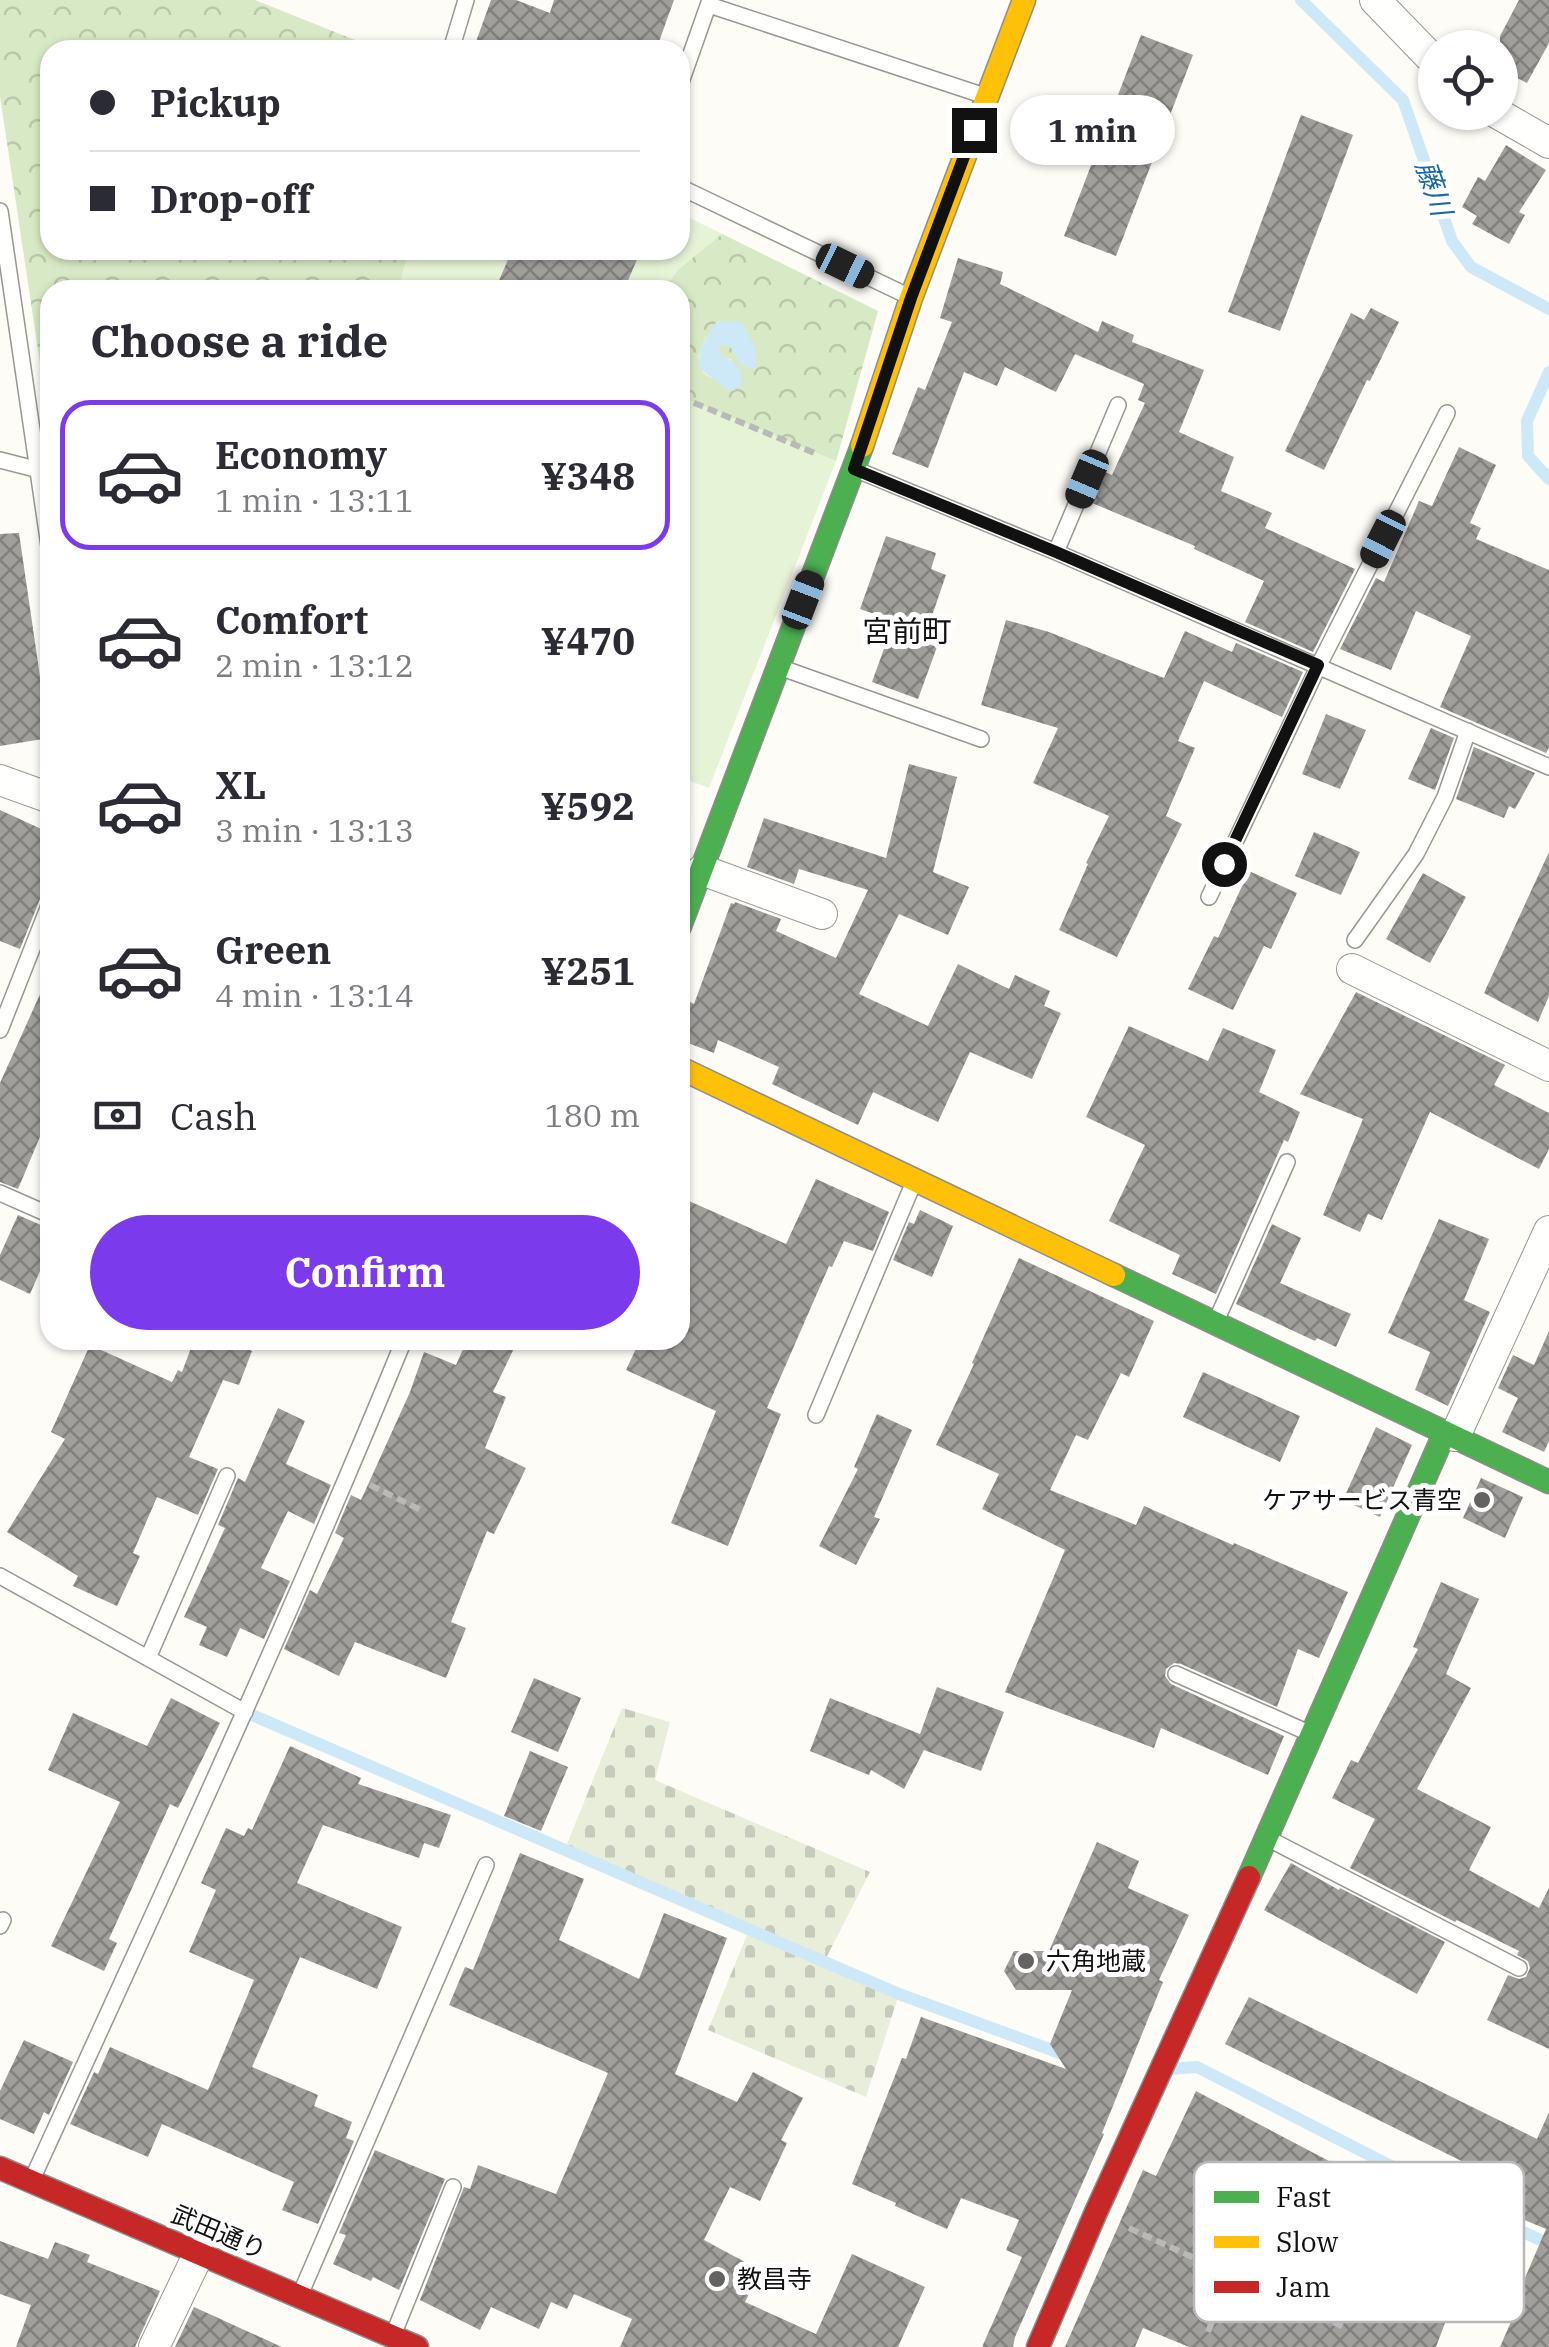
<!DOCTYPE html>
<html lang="en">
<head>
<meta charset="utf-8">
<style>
	:root { --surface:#fff; --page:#f2f2f3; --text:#2b2b33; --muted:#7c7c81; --line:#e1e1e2; --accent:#7c3aed }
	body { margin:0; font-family:"IBM Plex Serif","Noto Sans JP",serif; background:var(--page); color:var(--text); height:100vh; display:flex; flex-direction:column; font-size:38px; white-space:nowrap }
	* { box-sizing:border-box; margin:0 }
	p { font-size:32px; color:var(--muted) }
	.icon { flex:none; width:55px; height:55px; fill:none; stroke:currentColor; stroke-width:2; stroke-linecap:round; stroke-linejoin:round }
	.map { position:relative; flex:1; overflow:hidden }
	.details { position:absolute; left:40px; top:280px; width:650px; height:1070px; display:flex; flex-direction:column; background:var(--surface); border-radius:30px; box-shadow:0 2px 8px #0004 }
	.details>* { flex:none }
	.guide { position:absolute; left:40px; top:40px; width:650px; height:220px; border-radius:30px; box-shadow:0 2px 8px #0004; display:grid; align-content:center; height:220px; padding:0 50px; background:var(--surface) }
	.buttons { position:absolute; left:1418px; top:30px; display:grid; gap:20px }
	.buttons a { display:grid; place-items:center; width:100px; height:100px; border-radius:50%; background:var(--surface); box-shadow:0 2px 8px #0004; font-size:50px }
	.end { position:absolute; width:45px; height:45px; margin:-22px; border:12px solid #111; background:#fff; box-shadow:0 0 0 5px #fff }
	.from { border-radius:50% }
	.bubble { position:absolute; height:70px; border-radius:35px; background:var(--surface); box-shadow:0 2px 8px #0004; font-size:32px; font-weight:800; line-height:70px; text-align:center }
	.car { position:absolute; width:30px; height:60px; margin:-30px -15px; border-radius:12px; box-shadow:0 0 8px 2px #0007; background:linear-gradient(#222 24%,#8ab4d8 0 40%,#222 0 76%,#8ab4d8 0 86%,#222 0) }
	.guide b { display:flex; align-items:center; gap:35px; height:95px; font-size:38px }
	.guide b+b { border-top:2px solid var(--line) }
	.guide i { width:25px; height:25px; background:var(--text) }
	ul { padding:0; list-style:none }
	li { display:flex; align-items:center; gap:30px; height:150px; margin:0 20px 15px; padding:0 30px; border:5px solid transparent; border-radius:30px }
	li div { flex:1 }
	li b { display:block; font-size:38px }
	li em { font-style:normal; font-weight:800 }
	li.selected { border-color:var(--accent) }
	li>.icon { width:90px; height:90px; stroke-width:1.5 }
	h2 { padding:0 50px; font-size:45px; line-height:120px }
	.pay { display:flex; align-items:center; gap:25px; height:110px; padding:0 50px; font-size:38px }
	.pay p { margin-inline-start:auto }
	.button { display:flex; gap:20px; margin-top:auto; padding:20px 50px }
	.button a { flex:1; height:115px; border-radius:60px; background:var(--accent); color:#fff; font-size:40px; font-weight:800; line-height:115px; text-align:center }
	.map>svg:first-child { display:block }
	.grass { fill:#e7f3d7 }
	.forest { fill:url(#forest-crowns); fill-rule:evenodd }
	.cemetery { fill:url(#cemetery-stones) }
	.water { fill:#cde8f7 }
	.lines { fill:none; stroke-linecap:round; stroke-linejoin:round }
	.stream { stroke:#cde8f7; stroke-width:12 }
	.building { fill:url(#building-cross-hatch) }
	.lane-casing { stroke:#979795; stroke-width:18 }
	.street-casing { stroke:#979795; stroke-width:32 }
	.fast-casing { stroke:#8e8d8b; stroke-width:25 }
	.slow-casing { stroke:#8e8d8b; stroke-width:25 }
	.jam-casing { stroke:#8e8d8b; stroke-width:25 }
	.path { stroke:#b9b9b8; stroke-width:6; stroke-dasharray:10 5; stroke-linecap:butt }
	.lane { stroke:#fffffe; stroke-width:15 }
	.street { stroke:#fffffe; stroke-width:30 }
	.fast { stroke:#4caf50; stroke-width:22 }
	.slow { stroke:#ffc107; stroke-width:22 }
	.jam { stroke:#c62828; stroke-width:22 }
	.route { stroke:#111; stroke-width:12 }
	.poi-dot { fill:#646362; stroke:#fff; stroke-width:4 }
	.labels { text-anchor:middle; stroke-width:10; stroke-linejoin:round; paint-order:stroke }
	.poi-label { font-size:25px; fill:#111; stroke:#fff; text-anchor:start }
	.street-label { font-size:25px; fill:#111; stroke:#fff }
	.water-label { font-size:28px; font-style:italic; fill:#1768a6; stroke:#fff }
	.quarter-label { font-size:30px; fill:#111; stroke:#fff }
	.key { fill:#fff; stroke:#b8b8b8; stroke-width:2.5 }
	.key-label { font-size:28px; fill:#111 }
</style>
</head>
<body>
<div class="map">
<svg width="1549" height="2347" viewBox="0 0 1549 2347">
	<defs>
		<pattern id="forest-crowns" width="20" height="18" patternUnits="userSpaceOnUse" patternTransform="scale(2.5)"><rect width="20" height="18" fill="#d8eac5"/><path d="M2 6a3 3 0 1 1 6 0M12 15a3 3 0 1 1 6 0" fill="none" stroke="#b8c8a8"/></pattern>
		<pattern id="cemetery-stones" width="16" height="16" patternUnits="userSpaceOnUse" patternTransform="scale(2.5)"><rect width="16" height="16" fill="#e9eedb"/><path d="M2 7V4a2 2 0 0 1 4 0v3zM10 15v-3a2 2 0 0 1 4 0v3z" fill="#c7cbbb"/></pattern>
		<pattern id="building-cross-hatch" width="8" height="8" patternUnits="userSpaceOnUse" patternTransform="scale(2.5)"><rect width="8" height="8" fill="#a19f9c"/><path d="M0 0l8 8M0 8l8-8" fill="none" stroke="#82807e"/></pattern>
	</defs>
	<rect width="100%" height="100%" fill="#fdfcf7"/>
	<!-- grass -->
	<path class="grass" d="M680,213L878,311L836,461L709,788L680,777V290H398L409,250H680Z"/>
	<!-- forest -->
	<path class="forest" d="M0,0H255L380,50H50V250H409L398,290H50V430L0,96Z
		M722,234L878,311L836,461L680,396V290H663L679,269ZM706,336L755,347L741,364L730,346L722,344L718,347L722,357L732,359L727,389L716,380L703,374L698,357Z"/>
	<!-- cemetery -->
	<path class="cemetery" d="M622,1708L670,1722L655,1780L870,1872L822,1966L899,1994L866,2097L708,2030L747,1935L563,1854Z"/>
	<!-- water -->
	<path class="water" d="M725,321L742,322L755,347L756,367L752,369L741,364L730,346L722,344L718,347L722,357C735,360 745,371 741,385L733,391L727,389L699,368C698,351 706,336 716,322Z"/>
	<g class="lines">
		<!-- stream -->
		<path class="stream" d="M1301,0L1403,100L1452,241L1471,267L1549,309
			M1549,372L1527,421L1528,456L1549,479
			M245,1712L899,1994L1068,2056
			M1169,2069L1197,2067L1485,2214L1549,2244"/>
	</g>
	<!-- building -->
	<path class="building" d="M491,0H516L550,13L554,0H674L656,50H473Z
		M1519,0H1549V43L1527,83L1500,69V36Z
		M1141,35L1193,55L1116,256L1064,236Z
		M1301,115L1353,135L1280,331L1228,312Z
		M1506,145L1546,170L1519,212L1525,215L1509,244L1472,224L1477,216L1462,207L1478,177L1485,181Z
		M512,250H641L624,290H495Z
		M958,258L1003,272L1000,284L1098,332L1102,321L1134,335L1132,342L1204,370L1179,432L1234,457L1221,491L1272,513L1265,528L1355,569L1313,652L1245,622L1264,581L1194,549L1195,546L1092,503L1105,472L1112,475L1145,403L1138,400L1144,384L1075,354L1056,392L1005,367L997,386L964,372L928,468L892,454L918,387L925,390L952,322L940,318Z
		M1371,308L1399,322L1370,381L1367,380L1324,470L1285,451L1351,313L1364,320Z
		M1459,447L1496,465L1470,523L1481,528L1476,539L1549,570V748L1546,753L1440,707L1471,636L1416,611L1391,670L1340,649L1376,578L1384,582L1419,501L1432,506Z
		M19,533L49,738L0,746V534Z
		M886,536L936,553L931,569L946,575L923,642L937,647L918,699L872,682L894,621L860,609Z
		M1006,620L1049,632L1164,678L1185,631L1232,652L1236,643L1303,672L1282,717L1204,681L1178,741L1195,748L1166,816L1182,824L1117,957L1059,930L1088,864L1086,863L1109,816L1033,783L1058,728L981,705Z
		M1326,714L1366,730L1340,789L1302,774Z
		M1431,728L1454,738L1435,790L1408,779Z
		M1474,747L1535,773L1515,809L1509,806L1504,818L1456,799Z
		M909,764L957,777L933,872L969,887L948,935L899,914L859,994L928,1026L958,964L1009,989L1015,975L1050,991L1044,1006L1061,1013L1032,1079L970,1052L938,1122L873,1092L858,1125L772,1084L779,1067L718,1040L714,1053L680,1040V1029L690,1002L694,1004L731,903L734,904L735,902L781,919L776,931L836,958L868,890L799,869L794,884L747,867L764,818L886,858Z
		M0,810L50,833V892L44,894L40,899L20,949L0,941Z
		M1314,832L1360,852L1341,895L1295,876Z
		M1549,852V996L1538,1022L1484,993Z
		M1249,871L1297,893L1271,949L1264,946L1233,1010L1188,989L1214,936L1218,938Z
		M1423,873L1466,897L1430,963L1386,939Z
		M50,972V1113L18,1189L0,1182V1083Z
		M1356,992L1505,1065L1494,1085L1549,1113V1149L1539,1169L1430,1112L1382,1220L1368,1214L1360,1232L1323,1215L1363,1119L1300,1094Z
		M1129,1026L1208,1061L1223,1028L1276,1050L1259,1092L1300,1112L1288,1142L1284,1140L1216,1294L1172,1274L1180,1255L1109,1221L1145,1145L1086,1117Z
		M816,1179L889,1212L873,1251L844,1241L832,1267L829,1266L767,1408L781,1414L728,1546L671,1523L716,1411L626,1370L640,1340H680V1197L786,1244Z
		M920,1210L953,1226L932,1277L893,1260L909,1222L914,1224Z
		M18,1215L50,1229V1248L30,1294L0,1280V1255Z
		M1439,1219L1489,1239L1464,1300L1490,1312L1448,1406L1415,1390L1430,1352L1388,1333Z
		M1272,1224L1301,1238L1280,1283L1351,1314L1336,1347L1317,1338L1315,1341L1236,1304Z
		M1019,1258L1154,1321L1129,1377L1121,1373L1088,1440L1076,1435L1050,1490L1136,1525L1144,1506L1233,1545L1234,1543L1348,1592L1319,1658L1298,1649L1277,1707L1181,1664L1174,1663L1166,1669L1165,1676L1171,1684L1284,1736L1268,1775L1161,1728L1154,1748L1005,1692L1065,1550L982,1509L999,1474L936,1445L974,1364L972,1363Z
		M1549,1331V1441L1544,1452L1502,1432L1518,1398L1498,1388L1513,1355L1534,1365Z
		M194,1340H248L245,1348L252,1351L239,1385L223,1380L189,1457L218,1469L198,1515L157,1497L133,1553L140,1556L117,1606L73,1586L78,1576L7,1532L65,1439L51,1432L90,1345L172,1382L178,1370L182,1372Z
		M467,1340H518L493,1392L506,1397L485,1448L526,1468L494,1534L487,1531L451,1622L466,1628L446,1678L355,1642L339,1676L284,1649L310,1590L317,1594L344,1538L335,1533L351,1495L361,1500L410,1392L424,1352L456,1365Z
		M1203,1372L1300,1416L1280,1462L1183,1417Z
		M278,1408L305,1421L286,1464L331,1485L314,1524L288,1511L261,1568L290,1581L264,1639L240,1628L227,1657L199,1645L207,1627L184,1617L225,1528L218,1525L238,1478L245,1482Z
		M877,1414L912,1430L874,1517L880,1519L856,1565L819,1546L858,1469L854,1467Z
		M1376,1427L1412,1445L1380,1517L1343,1500Z
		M1481,1478L1523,1497L1505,1538L1463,1518Z
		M1441,1582L1479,1599L1446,1674L1471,1688L1417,1789L1491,1827L1469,1870L1539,1908L1549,1888V2049L1487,2020L1508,1975L1519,1979L1526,1977L1530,1968L1528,1961L1517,1955L1519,1951L1457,1920L1455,1922L1350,1868L1375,1819L1332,1798L1351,1760L1358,1763L1418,1649L1413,1647Z
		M534,1678L581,1698L558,1752L511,1732Z
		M937,1687L1004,1712L981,1771L924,1750L904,1789L871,1770L869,1775L810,1751L830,1698L920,1734Z
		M171,1698L220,1723L178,1808L170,1804L109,1939L117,1943L104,1971L51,1946L120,1802L48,1770L73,1713L147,1746Z
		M290,1746L361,1778L358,1784L451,1815L439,1848L424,1843L419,1858L323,1825L297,1883L402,1927L377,1989L300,1957L252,2067L318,2095L314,2106L352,2122L346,2138L354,2141L318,2224L282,2210L294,2182L162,2124L148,2157L70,2124L94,2072L98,2074L110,2047L208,2090L254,1980L189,1952L216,1890L201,1883L226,1828L244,1836L248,1828L252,1830Z
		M530,1751L568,1767L541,1831L504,1816Z
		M1097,1842L1139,1861L1128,1888L1189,1915L1159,1980L1163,1982L1102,2133L1104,2134L1015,2337L1013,2347H982L1022,2257L1006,2250L1019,2220L961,2198L947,2229L895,2206L896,2203L852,2184L902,2058L906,2059L921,2017L1066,2069L1050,2044L1072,1990H1016L1004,1971L1014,1951H1049Z
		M520,1853L584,1879L559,1940L639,1979L664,1913L727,1938L675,2074L737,2102L753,2072L803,2098L781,2140L787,2143L760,2201L730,2187L704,2240L756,2268L744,2291L749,2294L745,2302L816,2334L852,2254L925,2287L898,2347H620L632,2319L574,2294L567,2309L551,2302L539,2329L491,2307L480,2330L420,2300L464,2187L470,2189L478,2165L556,2194L608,2073L449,2005L465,1967L473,1970Z
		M1291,1863L1339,1890L1340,1888L1445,1942L1417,1994L1264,1910Z
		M1249,1997L1537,2139L1549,2112V2347H1500L1514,2315L1510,2313L1546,2229L1506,2212L1516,2188L1225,2044Z
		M24,2040L73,2062L49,2115L44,2112L34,2134L0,2119V2091Z
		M1196,2091L1464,2232L1452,2258L1467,2264L1436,2347H1189L1143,2328L1135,2347H1065L1143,2170L1156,2176Z
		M375,2150L445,2179L399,2290L373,2277L371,2281L333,2264L346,2235L339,2233Z
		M0,2241L48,2259L55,2242L90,2255L87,2262L160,2291L135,2347H16L31,2305L0,2294Z
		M194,2307L282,2347H175Z"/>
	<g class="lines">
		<defs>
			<path id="lane" d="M709,5L985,96
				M451,50L466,0
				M680,85L710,0
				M680,187L908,296
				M0,211L50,553
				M0,460L39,470
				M857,470L1056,552L1549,767
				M1056,552L1118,405
				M782,668L981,739
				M1209,897L1319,665L1447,413
				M1355,940L1416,854L1445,797L1468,731
				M0,1030L50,903
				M0,1193L50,1215
				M1217,1319L1287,1162
				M816,1415L913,1184
				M0,1576L245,1712
				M148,1658L227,1476
				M1176,1674L1309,1733
				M1269,1839L1519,1968
				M0,1926L3,1920
				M35,2173C161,1897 289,1621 404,1340
				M303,2288L486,1865
				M396,2328L453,2187"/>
			<path id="street" d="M1375,0L1435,62
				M1495,112L1549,143
				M0,780L50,798
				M702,870L822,914
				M1352,969L1549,1066
				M1455,1436L1549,1231
				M154,2347L199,2253"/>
			<path id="fast" d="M680,926L862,446
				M1114,1275L1549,1482
				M1249,1877L1445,1432"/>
			<path id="slow" d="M862,446L911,298L1024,0
				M680,1068L1114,1275"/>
			<path id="jam" d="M0,2168L417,2347
				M1038,2347L1096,2212L1249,1877"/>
		</defs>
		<!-- lane casing -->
		<use href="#lane" class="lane-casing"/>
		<!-- street casing -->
		<use href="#street" class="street-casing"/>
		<!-- fast casing -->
		<use href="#fast" class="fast-casing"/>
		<!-- slow casing -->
		<use href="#slow" class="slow-casing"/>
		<!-- jam casing -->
		<use href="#jam" class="jam-casing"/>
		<!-- path -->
		<path class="path" d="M680,397L817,454
			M370,1485L423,1511
			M1129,2228L1346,2328
			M1208,2332L1231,2275"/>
		<!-- lane -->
		<use href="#lane" class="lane"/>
		<!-- street -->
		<use href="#street" class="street"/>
		<!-- fast -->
		<use href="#fast" class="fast"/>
		<!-- slow -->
		<use href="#slow" class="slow"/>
		<!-- jam -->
		<use href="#jam" class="jam"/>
	</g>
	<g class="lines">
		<!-- route -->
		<path class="route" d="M974,130L911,298L854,469L1056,552L1318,665L1224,864"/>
	</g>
	<!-- markers -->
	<g class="poi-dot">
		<circle cx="1482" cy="1500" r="10"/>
		<circle cx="1026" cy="1961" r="10"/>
		<circle cx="717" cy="2279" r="10"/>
	</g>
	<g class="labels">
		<!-- poi labels -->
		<g class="poi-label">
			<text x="1462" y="1509" text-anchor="end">ケアサービス青空</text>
			<text x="1046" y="1970">六角地蔵</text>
			<text x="737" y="2288">教昌寺</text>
		</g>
		<!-- street labels -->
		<g class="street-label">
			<text transform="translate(219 2232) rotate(23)" y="9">武田通り</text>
		</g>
		<!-- water labels -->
		<g class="water-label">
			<text transform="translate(1434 188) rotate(71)" y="10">藤川</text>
		</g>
		<!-- quarter labels -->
		<g class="quarter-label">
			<text x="907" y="642">宮前町</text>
		</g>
	</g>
	<!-- legend -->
	<rect x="1194" y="2162" width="330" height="160" rx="15" class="key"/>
	<rect x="1214" y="2191" width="45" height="12" fill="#4caf50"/>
	<rect x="1214" y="2236" width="45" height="12" fill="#ffc107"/>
	<rect x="1214" y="2281" width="45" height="12" fill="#c62828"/>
	<g class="key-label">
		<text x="1276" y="2207">Fast</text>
		<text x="1276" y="2252">Slow</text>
		<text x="1276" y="2297">Jam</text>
	</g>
</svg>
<div class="buttons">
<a><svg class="icon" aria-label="locate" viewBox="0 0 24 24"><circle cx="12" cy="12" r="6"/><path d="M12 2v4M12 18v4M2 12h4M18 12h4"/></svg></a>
</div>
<i class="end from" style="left:1224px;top:864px"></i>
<i class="end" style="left:974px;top:130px"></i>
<div class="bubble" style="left:1010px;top:95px;width:165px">1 min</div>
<i class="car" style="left:845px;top:266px;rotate:116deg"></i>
<i class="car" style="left:1087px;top:479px;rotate:203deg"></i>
<i class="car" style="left:1383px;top:539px;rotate:207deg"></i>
<i class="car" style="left:803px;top:600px;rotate:21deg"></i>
<div class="guide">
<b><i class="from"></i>Pickup</b>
<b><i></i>Drop-off</b>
</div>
<section class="details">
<h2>Choose a ride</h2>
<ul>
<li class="selected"><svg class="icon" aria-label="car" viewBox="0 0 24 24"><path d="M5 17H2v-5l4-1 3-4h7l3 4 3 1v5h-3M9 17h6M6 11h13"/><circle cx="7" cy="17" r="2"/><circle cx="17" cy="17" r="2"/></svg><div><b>Economy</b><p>1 min · 13:11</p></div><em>¥348</em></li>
<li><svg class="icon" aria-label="car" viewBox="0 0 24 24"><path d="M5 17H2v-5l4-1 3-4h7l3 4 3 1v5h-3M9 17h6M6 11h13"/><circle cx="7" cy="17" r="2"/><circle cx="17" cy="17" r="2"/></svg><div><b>Comfort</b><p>2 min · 13:12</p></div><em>¥470</em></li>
<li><svg class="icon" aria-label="car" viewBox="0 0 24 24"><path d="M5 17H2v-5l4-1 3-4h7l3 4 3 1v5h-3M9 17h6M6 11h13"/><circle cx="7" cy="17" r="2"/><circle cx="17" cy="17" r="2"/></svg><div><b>XL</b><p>3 min · 13:13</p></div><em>¥592</em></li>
<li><svg class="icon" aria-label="car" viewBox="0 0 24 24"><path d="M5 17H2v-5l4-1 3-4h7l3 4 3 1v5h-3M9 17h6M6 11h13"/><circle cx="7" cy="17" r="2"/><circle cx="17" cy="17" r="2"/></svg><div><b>Green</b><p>4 min · 13:14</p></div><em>¥251</em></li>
</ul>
<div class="pay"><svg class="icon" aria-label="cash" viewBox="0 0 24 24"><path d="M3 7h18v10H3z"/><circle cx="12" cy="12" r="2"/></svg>Cash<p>180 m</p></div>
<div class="button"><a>Confirm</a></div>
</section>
</div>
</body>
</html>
